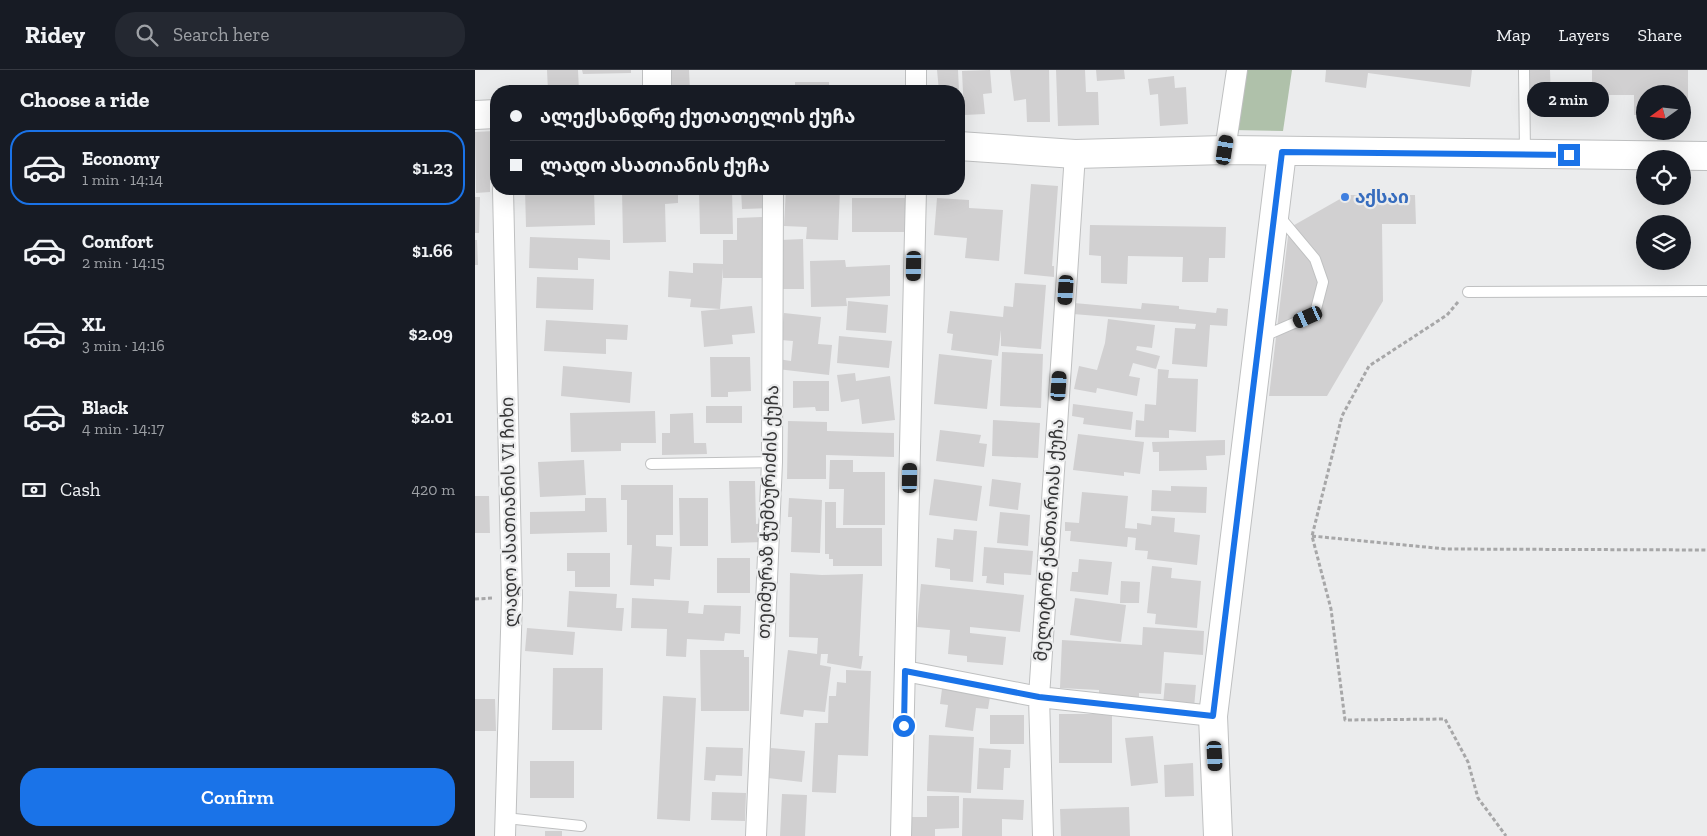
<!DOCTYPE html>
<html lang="en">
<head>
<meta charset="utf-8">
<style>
	:root { --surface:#171b24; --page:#242831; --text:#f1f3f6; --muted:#9ea1a6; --line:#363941; --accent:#1a73e8 }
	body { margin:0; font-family:"Zilla Slab","Noto Sans Georgian",serif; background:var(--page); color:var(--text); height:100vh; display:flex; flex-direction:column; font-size:19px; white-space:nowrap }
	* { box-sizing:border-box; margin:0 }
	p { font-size:16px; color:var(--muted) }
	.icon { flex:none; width:28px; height:28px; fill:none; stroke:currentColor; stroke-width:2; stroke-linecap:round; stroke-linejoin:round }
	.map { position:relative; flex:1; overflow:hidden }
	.panel { display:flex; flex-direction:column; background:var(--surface); width:475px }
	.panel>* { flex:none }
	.hud { position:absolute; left:15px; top:15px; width:475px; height:110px; border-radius:20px; box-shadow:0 5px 20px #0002; display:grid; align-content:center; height:110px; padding:0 20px; background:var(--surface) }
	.needle { width:32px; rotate:255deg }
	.controls { position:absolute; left:1161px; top:15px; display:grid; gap:10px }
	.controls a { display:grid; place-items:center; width:55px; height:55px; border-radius:50%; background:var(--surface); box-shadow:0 5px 20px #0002; font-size:25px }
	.end { position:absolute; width:22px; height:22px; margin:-11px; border:6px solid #1a73e8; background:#fff; box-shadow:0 0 0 2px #fff }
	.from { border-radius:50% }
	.bubble { position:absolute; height:35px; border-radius:18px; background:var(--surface); box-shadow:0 5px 20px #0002; font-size:16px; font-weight:600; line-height:35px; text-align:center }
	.car { position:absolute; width:15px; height:30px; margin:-15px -8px; border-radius:6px; box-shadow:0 0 4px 1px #0007; background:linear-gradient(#222 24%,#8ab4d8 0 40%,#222 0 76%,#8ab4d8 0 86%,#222 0) }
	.hud b { display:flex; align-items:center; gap:18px; height:48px; font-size:19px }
	.hud b+b { border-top:1px solid var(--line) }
	.hud i { width:12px; height:12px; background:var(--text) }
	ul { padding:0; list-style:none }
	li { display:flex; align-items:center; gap:15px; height:75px; margin:0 10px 8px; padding:0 10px; border:2px solid transparent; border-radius:20px }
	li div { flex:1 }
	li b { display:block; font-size:19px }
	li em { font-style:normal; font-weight:600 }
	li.selected { border-color:var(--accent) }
	li>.icon { width:45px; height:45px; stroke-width:1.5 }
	h2 { padding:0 20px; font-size:22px; line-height:60px }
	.pay { display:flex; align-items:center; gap:12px; height:55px; padding:0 20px; font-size:19px }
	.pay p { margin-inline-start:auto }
	.primary-button { display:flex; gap:10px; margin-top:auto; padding:10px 20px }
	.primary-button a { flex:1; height:58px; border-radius:20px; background:var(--accent); color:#fff; font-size:20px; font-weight:600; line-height:58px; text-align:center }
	header { display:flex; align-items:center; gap:30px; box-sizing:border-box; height:70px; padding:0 25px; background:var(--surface); border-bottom:1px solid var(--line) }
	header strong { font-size:24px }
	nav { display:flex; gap:28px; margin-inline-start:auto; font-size:18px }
	.search { width:350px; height:45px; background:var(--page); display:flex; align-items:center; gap:12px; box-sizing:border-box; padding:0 18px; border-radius:20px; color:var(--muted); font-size:19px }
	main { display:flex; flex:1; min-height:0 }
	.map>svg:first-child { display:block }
	.green { fill:#afc1aa }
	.building { fill:#d1d0d1 }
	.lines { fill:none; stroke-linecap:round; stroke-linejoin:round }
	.lane-casing { stroke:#bfc0c1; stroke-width:12 }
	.street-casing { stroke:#bfc0c1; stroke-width:22 }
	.secondary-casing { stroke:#bfc0c1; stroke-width:30 }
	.path { stroke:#a7a7a8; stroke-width:3; stroke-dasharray:4 2.5; stroke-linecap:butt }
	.lane { stroke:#fff; stroke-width:10 }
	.street { stroke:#fff; stroke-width:20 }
	.secondary { stroke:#fff; stroke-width:28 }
	.route { stroke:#1a73e8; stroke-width:6 }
	.shop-dot { fill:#3f7fe0; stroke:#ebeced; stroke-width:2 }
	.labels { text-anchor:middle; stroke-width:4.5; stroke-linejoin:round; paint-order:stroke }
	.shop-label { font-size:18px; font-weight:bold; fill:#366cbe; stroke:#ebeced; text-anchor:start }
	.street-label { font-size:18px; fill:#363637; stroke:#ebeced }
</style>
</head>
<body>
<header>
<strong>Ridey</strong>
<div class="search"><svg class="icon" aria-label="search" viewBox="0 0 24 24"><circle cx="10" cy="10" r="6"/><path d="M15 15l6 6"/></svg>Search here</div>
<nav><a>Map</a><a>Layers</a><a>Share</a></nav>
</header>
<main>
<section class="panel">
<h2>Choose a ride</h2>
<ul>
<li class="selected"><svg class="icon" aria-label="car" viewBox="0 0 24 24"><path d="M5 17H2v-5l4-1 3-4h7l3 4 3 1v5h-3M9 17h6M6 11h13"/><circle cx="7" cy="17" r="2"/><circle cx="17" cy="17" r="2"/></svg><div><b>Economy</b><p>1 min · 14:14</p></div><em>$1.23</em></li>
<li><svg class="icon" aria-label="car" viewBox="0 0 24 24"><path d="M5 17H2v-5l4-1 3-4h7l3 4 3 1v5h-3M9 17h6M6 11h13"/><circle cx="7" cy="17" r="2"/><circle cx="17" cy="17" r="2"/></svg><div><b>Comfort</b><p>2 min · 14:15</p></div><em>$1.66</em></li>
<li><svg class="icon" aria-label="car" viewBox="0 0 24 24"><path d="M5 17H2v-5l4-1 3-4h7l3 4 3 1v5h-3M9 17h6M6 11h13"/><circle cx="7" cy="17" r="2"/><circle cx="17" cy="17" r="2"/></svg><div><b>XL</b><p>3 min · 14:16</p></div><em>$2.09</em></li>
<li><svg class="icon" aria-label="car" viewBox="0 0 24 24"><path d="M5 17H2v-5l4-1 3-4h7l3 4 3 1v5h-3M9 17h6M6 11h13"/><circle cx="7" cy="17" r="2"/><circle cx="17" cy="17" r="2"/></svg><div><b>Black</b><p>4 min · 14:17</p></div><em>$2.01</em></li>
</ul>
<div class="pay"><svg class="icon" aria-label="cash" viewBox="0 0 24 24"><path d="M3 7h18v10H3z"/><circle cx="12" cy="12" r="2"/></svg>Cash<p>420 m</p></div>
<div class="primary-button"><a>Confirm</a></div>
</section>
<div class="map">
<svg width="1232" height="766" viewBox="0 0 1232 766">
	<rect width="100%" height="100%" fill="#ebeced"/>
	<!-- green -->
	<path class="green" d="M767,0H817L808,61L758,60Z"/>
	<!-- building -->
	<path class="building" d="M72,0H103L104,21H73Z
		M107,0H156V3L108,4Z
		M189,0H214L215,21H190Z
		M462,0H483L484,21H464Z
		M515,0L517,23L508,24L510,44L489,45L487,1Z
		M535,0H574L575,52H552L551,29L539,31Z
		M581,0H610L611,22H623L624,55L583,56Z
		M621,0H649L650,9L622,11Z
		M851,0H997L995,17L893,3L891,18L850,12Z
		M1052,0H1075L1076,37L1054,38Z
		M1117,0H1213V45H1208V24H1170V45H1159V25H1117Z
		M699,6L700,18L711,17L713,54L685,56L683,24L675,25L673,9Z
		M320,12H354V21H320Z
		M19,61L21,109L15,110V122L1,123L0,62Z
		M556,114L583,116L577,196H579V207L549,204Z
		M50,119H119L120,155L51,157Z
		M147,119H203V133L190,134L191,172L148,173Z
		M266,119H294L295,138L267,139Z
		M311,119H365L363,170L331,169L332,157L309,156Z
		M224,120H257L258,164H225Z
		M872,125H940L941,154H907L908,231L852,326H794L814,158Z
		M0,127H5L4,163H0Z
		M377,128H435V162H377Z
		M462,128L494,130V138L528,140L524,191L490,188L492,168L459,165Z
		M287,147L288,208H248V198L245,239L215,237L216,229L193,227L194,201L218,203V193L248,194V170H262V148Z
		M615,155L751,157L750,188H734L733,212H707L708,187L653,186L652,214L626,213V186L614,185Z
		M55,167L135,170V190L103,188V200L54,198Z
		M328,169L329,219H305V170Z
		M0,170H2L3,195H0Z
		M370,190L371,197L415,195V226L371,228L372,236L336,237L335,191Z
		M62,207L119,209L118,240L61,238Z
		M540,213L571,215L566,279L526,276V260L523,286L476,280L478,264L472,263L475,241L528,247L529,236L538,237Z
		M373,231L413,235L411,263L371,260Z
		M599,233L666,239L667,233L704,236V239L741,243L742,238L753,239L752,256L735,255L732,297L697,294L700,258L720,259L721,254L598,244Z
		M277,236L280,263L257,265L258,274L229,277L226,241Z
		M309,243L346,247L343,274L357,275L354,305L302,299L303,289L316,291L318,271L306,270Z
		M633,249L680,255L677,278L662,276L661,280L685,286L681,299L658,293L654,306L665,308L662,326L622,318L621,323L599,319L604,296L622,300L630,273Z
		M71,250L153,255L152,270L131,269V284L69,281Z
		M364,266L417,271L414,298L362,293Z
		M527,282L568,284L566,338L525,336Z
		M464,284L517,290L512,339L459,334Z
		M235,287H275L276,321L253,322V327H236Z
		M88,296L157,302L155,333L86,326Z
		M683,299L694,300L693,308L723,309L721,362L694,360V368L660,367L661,350L669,351L670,334L681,335Z
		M380,303L381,311L415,306L420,350L387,354L384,329L366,332L362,305Z
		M318,311H354V341H341L340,337L318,338Z
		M598,334L658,342L656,360L608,354L609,348L597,346Z
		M231,336H267V353H231Z
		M180,341L181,373H146V381L96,382L95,343Z
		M218,343L219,373H231L232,384L187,385V363H195V344Z
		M518,350L565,353L563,388L517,386Z
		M313,351L352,352V361L419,363V387L351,385V409H312Z
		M465,360L506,365L504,373L512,374L509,397L461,391Z
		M603,364L669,372L665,404L649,402V406L598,400Z
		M750,370V385L731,386L732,400L684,401V382H678L677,372Z
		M109,390L111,425L65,427L63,392Z
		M355,390H378V402H410V455H368L369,419H354Z
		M459,409L507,416L502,451L454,445Z
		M517,409L546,413L543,440L514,436Z
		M254,411H280L281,454L288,453L289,472L256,473Z
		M146,415H198V465H181V476L197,477L195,510L179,509V516L155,515L157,475H152V430H146Z
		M696,416L732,417L731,443L676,441L677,420L696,421Z
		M607,422L653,426L650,458L662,459V453L676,455L677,446L700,448L699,462L725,465L722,495L672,489L673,481L660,480L661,468L653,467L652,477L595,471L596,461H590V452L604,453Z
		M0,426H14L15,463H0Z
		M110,428H131L132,462L55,464V442L110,441Z
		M204,428H233V476H205Z
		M314,428L347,430L345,483L316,482L317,447H313Z
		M350,432H361V458H407V496H358V489H354V484H350Z
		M525,442L555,445L553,476L522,473Z
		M479,459L502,461L498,512L475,510V499L460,497L462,468L478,470Z
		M509,477L558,481L556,505L529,503V515L511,513L512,506H507Z
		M92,483H135V517H100V501H92Z
		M242,488H275V523H242Z
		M604,489L637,492L633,525L595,521L597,502H603Z
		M677,496L697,498L696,508L726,511L722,558L680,554L681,544L672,543Z
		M315,503L347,505L388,504L384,586H388L386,599L352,593L353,584H346L345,595L356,597L350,642L329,640L328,647L305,644L313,580L342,584L343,568L314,567Z
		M646,511L665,512L664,533H645Z
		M446,514L549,525L545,562L495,557V563L531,567L528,595L492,592V586L473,584L475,560L442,557Z
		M94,521L142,524L141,538H149L147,561L92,557Z
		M157,528L214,531L213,543L228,544L229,535L266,536L265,564L250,563L249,571L212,569L211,587L191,586L192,559L156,558Z
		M600,528L651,535L646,572L595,565Z
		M668,557L729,561L728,585L689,582L686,624L664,623V629L624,627V620L585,618L587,570L667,575Z
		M52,558L100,562L98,585L50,581Z
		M225,580H269V587H274V641H226Z
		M78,598H128L127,660H77Z
		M371,600L396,601L393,686L363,685L361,723L337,722L340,653H353L354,626H361L362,612L371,613Z
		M690,613L721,615L719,638L688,635Z
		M467,619L516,621L513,639L501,638L498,661L470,657L473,635L465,634Z
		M188,626L221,628L215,751L182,749Z
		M0,629H20L21,661H0Z
		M584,644H637V693H584Z
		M515,645H549V674H515Z
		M454,665L499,667L496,723L452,721Z
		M678,666L683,713L656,716L650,668Z
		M231,677L268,678L267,706L241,705L240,711L229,710Z
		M296,678L330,681L327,712L293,708Z
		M504,678L536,680L535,698H529L528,720L502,719Z
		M55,691H99V728H55Z
		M718,693L719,726L690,727L689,695Z
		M237,722L271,723L270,751L236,750Z
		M307,724L332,725L330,766H305Z
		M452,726H484V758L460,759V766H437V747H452Z
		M488,728L549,730L548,750L527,749V766H487Z
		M654,737L655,766H586L585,739Z
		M70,761H87V766H70Z"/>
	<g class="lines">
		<defs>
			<path id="lane" d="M1049,0L1050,83
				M993,222L1232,221
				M787,267L833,247L841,239L848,212L840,189L804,146
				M176,394L297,392
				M30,748L106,756"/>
			<path id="street" d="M441,0V21
				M750,80L762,0
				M28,119L37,528L30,766
				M430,601L564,627L738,646
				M281,766L297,392L298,119
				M426,766L441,119
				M568,766L564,627L600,84"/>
			<path id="secondary" d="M182,0V21
				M0,45L21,44
				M484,76L600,84L750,80L1232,86
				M743,766L738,646L807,82"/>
		</defs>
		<!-- lane casing -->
		<use href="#lane" class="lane-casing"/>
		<!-- street casing -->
		<use href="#street" class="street-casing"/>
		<!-- secondary casing -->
		<use href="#secondary" class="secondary-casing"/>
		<!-- path -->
		<path class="path" d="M983,232L972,245L894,296L867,346L837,466L856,539L870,650L970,649L993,692L1003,728L1031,766
			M837,466L971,479L1232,480
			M0,529L19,528"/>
		<!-- lane -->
		<use href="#lane" class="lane"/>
		<!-- street -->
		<use href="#street" class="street"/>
		<!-- secondary -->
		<use href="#secondary" class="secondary"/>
	</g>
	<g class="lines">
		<!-- route -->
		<path class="route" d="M429,656L430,601L564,627L738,646L807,82L1094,85"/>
	</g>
	<!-- markers -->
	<circle class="shop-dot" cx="870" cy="127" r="5"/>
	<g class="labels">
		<!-- shop labels -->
		<g class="shop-label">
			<text x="880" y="133">აქსაი</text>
		</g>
		<!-- street labels -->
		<g class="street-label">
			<text transform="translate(34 442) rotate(-91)" y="6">ლადო ასათიანის VI ჩიხი</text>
			<text transform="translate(293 442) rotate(-88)" y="6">თეიმურაზ ჭუმბურიძის ქუჩა</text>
			<text transform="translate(574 470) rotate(-86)" y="6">მელიტონ ქანთარიას ქუჩა</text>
		</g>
	</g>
</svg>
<div class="controls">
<a><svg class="needle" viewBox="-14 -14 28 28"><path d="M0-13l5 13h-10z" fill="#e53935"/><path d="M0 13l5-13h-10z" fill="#9ea1a6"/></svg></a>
<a><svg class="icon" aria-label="locate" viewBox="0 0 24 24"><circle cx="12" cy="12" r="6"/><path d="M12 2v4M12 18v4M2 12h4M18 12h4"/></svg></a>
<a><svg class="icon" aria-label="layers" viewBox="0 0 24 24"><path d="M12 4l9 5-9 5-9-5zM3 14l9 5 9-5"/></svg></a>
</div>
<i class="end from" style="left:429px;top:656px"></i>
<i class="end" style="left:1094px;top:85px"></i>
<div class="bubble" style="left:1052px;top:12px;width:82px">2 min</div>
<i class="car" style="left:750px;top:80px;rotate:9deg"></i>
<i class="car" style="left:439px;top:196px;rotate:181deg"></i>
<i class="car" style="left:591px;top:220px;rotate:184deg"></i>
<i class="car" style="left:833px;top:247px;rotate:246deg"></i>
<i class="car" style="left:584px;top:316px;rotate:4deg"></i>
<i class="car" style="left:435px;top:408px;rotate:1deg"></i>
<i class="car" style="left:740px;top:686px;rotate:177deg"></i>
<div class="hud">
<b><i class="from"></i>ალექსანდრე ქუთათელის ქუჩა</b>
<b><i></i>ლადო ასათიანის ქუჩა</b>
</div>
</div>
</main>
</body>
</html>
